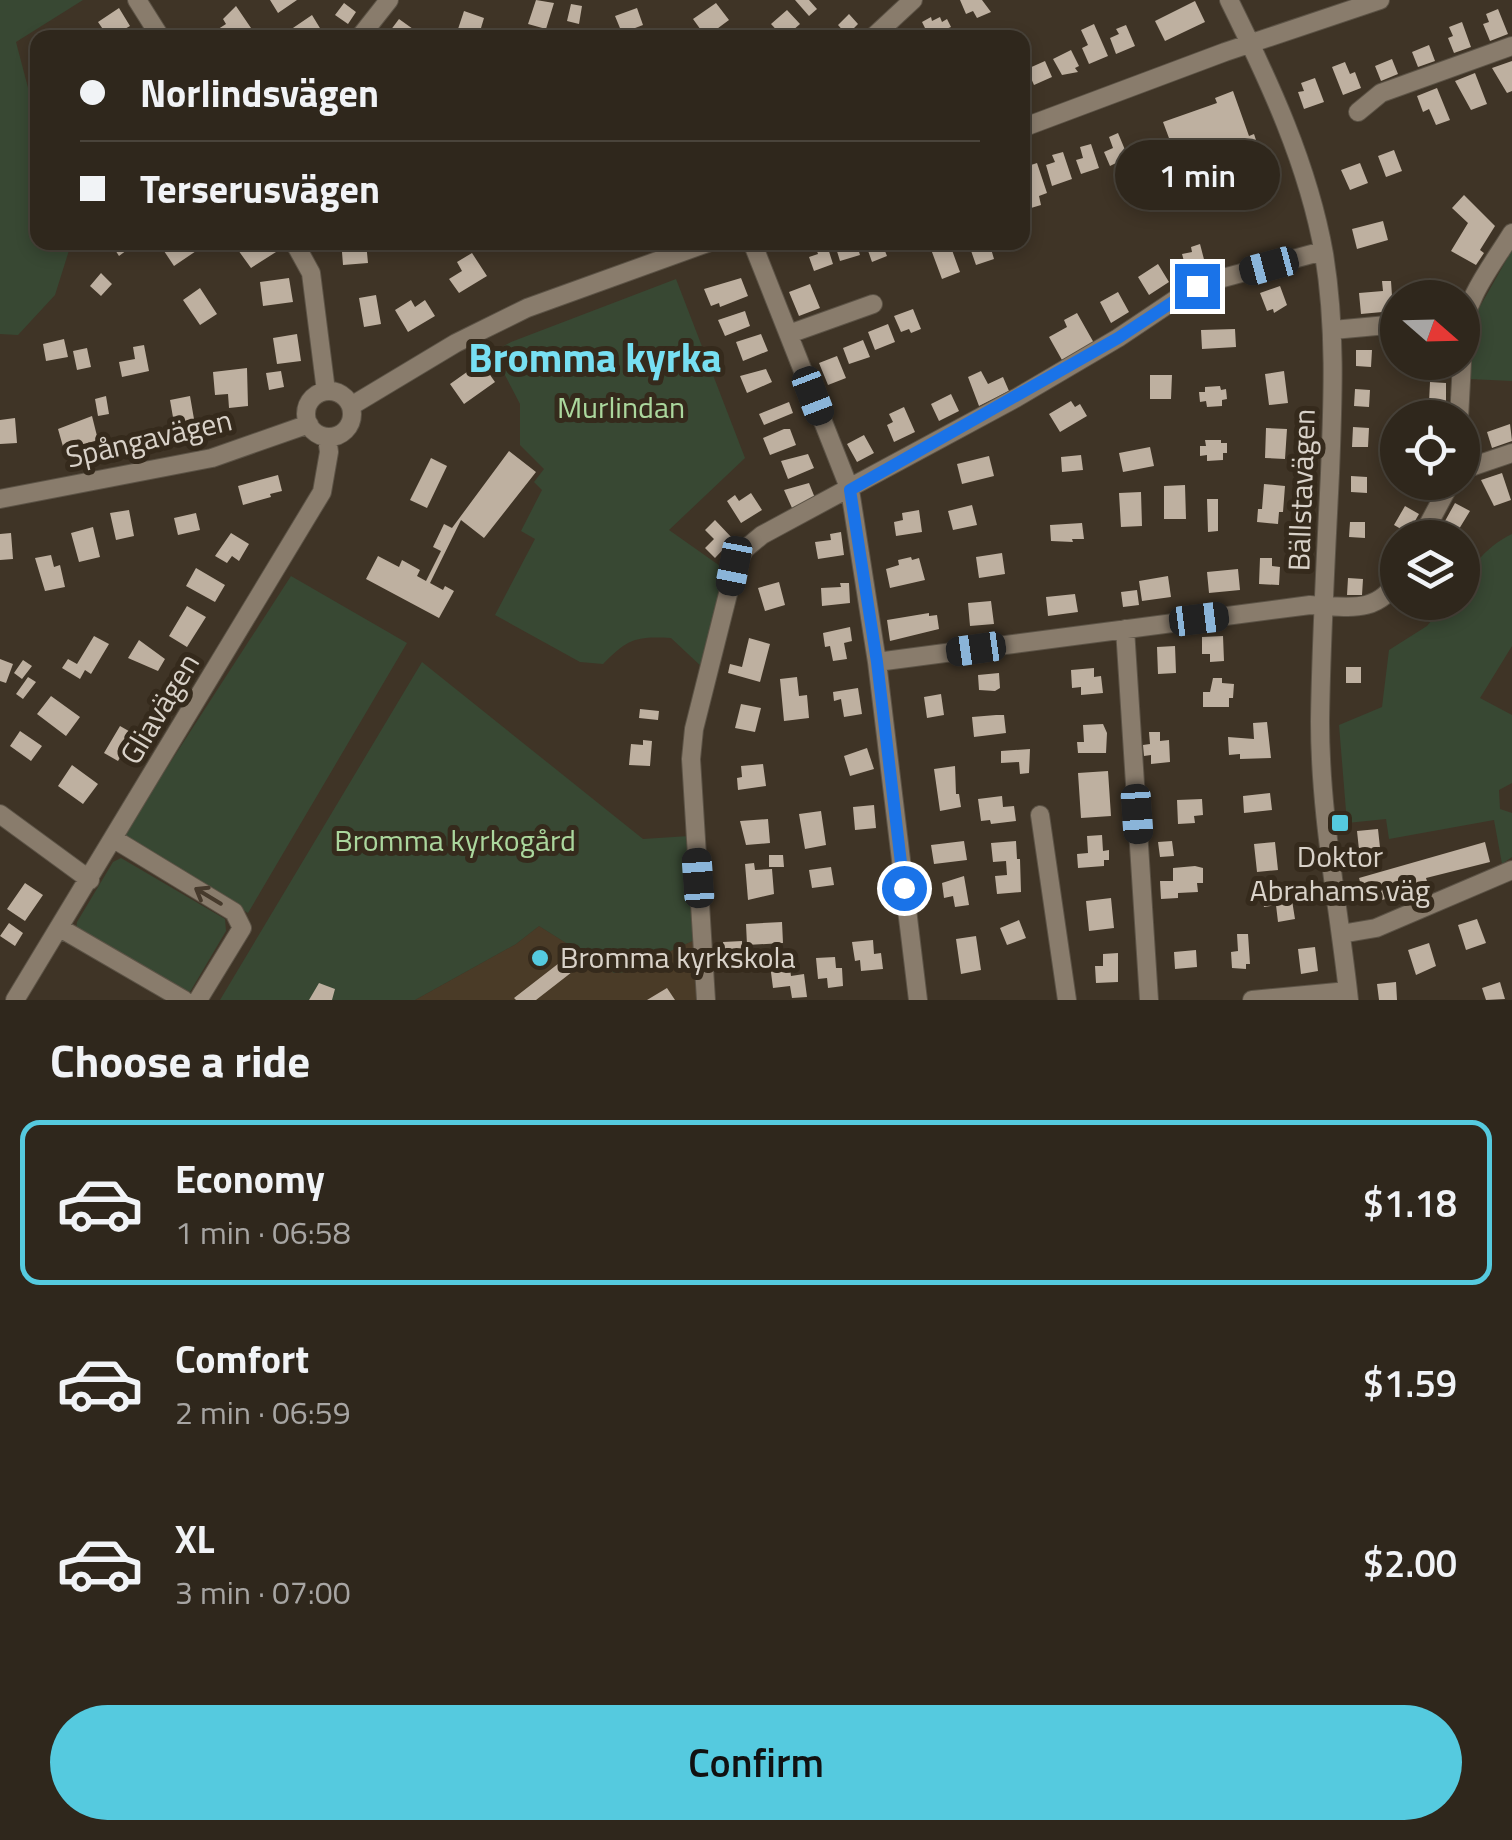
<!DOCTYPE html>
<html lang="en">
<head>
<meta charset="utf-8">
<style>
	:root { --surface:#2f271c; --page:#3b3329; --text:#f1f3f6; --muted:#a7a5a3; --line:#4a443b; --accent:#55cadf }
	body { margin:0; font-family:"Titillium Web",sans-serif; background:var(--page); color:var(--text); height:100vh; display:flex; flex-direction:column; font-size:38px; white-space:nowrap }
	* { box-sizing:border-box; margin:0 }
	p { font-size:32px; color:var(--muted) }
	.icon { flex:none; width:55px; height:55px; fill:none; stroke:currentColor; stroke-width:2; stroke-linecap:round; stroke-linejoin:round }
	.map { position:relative; height:1000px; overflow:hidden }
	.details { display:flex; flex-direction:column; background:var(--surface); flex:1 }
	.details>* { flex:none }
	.guide { position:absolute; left:30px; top:30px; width:1000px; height:220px; border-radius:20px; box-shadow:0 5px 15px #0003,0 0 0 2px var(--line); display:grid; align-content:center; height:220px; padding:0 50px; background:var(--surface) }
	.needle { width:65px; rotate:110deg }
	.controls { position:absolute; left:1380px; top:280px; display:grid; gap:20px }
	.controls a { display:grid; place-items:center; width:100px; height:100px; border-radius:50%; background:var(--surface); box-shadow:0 5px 15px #0003,0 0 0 2px var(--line); font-size:50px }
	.end { position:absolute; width:45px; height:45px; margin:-22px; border:12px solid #1a73e8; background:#fff; box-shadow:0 0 0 5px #fff }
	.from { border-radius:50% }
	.bubble { position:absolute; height:70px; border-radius:35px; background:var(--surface); box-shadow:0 5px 15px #0003,0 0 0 2px var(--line); font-size:32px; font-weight:600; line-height:70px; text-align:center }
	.car { position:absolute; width:30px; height:60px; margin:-30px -15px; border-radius:12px; box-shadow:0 0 8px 2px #0007; background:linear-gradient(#222 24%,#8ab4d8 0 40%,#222 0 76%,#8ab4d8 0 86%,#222 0) }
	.guide b { display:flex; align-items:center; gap:35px; height:95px; font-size:38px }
	.guide b+b { border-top:2px solid var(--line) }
	.guide i { width:25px; height:25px; background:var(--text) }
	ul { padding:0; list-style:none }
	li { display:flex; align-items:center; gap:30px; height:165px; margin:0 20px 15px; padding:0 30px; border:5px solid transparent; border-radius:20px }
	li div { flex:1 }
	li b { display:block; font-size:38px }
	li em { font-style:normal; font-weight:600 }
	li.current { border-color:var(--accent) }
	li>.icon { width:90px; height:90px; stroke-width:1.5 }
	h2 { padding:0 50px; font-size:45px; line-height:120px }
	.action { display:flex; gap:20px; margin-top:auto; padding:20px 50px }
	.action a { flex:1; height:115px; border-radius:60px; background:var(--accent); color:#111; font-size:40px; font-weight:600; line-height:115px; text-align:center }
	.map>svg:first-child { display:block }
	.built { fill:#4a3b27 }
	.green { fill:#384833 }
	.building { fill:#beb0a0 }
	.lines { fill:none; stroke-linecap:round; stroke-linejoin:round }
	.minor-casing { stroke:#5c5346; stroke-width:20 }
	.minor { stroke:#897c6c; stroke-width:18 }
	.oneway { stroke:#463a2c }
	.route { stroke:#1a73e8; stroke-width:12 }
	.poi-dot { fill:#55cadf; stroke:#352a1c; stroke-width:4 }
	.labels { text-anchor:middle; stroke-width:10; stroke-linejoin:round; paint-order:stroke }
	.park-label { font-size:30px; fill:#abd79d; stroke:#352a1c }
	.street-label { font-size:30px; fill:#d9d2c9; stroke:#352a1c }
	.poi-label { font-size:30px; fill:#d9d2c9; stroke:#352a1c }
	.district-label { font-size:40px; font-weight:bold; fill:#77dff2; stroke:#352a1c }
</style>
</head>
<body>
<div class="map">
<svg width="1512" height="1000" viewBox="0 0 1512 1000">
	<rect width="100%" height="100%" fill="#3f3426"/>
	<!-- built -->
	<path class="built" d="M539,926L614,973L625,972L699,938L703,1000H415L516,944Z"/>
	<!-- green -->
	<path class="green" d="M0,0H83L16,42L37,122L38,242L71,244L55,295L18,335L0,334Z
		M1512,250V381L1469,379L1470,324Z
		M676,279L745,458L669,530L730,573L703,668L671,638C635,636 628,639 603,664L580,662L495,615L535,539L521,531L542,490L534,482L544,469L520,445V404L493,352L511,342Z
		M1512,534V646L1480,698L1512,715V783L1499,790L1500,809L1512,813V857L1502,864L1494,820L1389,839L1386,819L1347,823L1339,725L1382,707L1389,650L1427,626L1446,603L1462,602C1462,573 1485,547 1512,534Z
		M291,576L407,643L248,913L122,837Z
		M422,662L643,839L689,836L699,938L625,972L614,973L539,926L516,944L415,1000H220Z
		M121,858L225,919L226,931L190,992L76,930L77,922L113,862Z"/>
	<!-- building -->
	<path class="building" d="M270,0H297L278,13Z
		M536,0L554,3L546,29L528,24Z
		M795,0H809L817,9L809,16Z
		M960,0H982L991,12L977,18L973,11L966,14Z
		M1195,1L1205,22L1165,41L1155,21Z
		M344,3L356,12L348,24L335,15Z
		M716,3L729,20L706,37L693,19Z
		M571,4L582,6L579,24L567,21Z
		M236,6L251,28L237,38H215L212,33L226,24L223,19Z
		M119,8L130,26L109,38L98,22Z
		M637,8L643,25L622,33L615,16Z
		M1498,9L1508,34L1490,41L1483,24L1489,22L1486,14Z
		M787,10L800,24L784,38L771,24Z
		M464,11L484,18L478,38H455Z
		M849,14L858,24L847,35L838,25Z
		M312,15L326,38H295L290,30Z
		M931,17L932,21L940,17L942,22L947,19L951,27L946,29L949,34L930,38L922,22Z
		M399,19L420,34L417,38L387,35Z
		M1462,22L1471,47L1454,53L1448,38L1453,36L1449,27Z
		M1094,24L1108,56L1089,64L1082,48L1088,45L1081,30Z
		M1126,25L1135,46L1116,54L1110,38L1119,34L1116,29Z
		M1429,45L1435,61L1418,67L1412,52Z
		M1071,50L1079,66L1075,68L1078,72L1062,75L1053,59Z
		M1392,59L1398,74L1381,81L1375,66Z
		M1045,61L1052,77L1034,85L1027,69Z
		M1512,61V91L1507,93L1492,68Z
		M1345,62L1350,74L1355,72L1361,88L1343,95L1332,67Z
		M1475,73L1487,104L1471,110L1455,81Z
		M1315,78L1324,102L1304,109L1298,92L1304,91L1301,83Z
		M1437,88L1450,120L1436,125L1429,109L1423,112L1417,96Z
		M1233,91L1249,136L1254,134L1260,152L1211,170L1205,155L1179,165L1163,122L1217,103L1215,98Z
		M1118,133L1128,157L1110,166L1104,152L1113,148L1109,137Z
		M1091,144L1099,168L1081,174L1076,160L1083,158L1080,147Z
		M1394,150L1402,171L1386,177L1378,156Z
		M1063,152L1072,179L1052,186L1046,165L1055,162L1052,155Z
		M1037,163L1047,193L1039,196L1041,205L1031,208L1022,181L1029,178L1025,167Z
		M1360,163L1368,183L1350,190L1341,170Z
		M1464,195L1495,226L1480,250L1484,253L1476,265L1451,251L1468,223L1452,208Z
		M1383,221L1388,240L1357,249L1352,229Z
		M110,242H128L131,247L119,256Z
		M169,242H199L202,247L174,266L162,248Z
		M249,242H270L276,252L251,268L238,250Z
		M348,242H366L368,263L343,265L342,252L348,251Z
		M814,242H826L833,264L814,271L809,257L818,254Z
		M844,242H856L860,255L840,261L836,248L845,245Z
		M865,242H890L883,246L887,256L872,262Z
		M934,242H949L960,272L942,279L929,244Z
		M968,242H989L994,259L976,265Z
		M1200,244L1206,267L1187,272L1182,254L1192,252L1191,247Z
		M472,253L487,276L459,293L449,279L462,271L457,262Z
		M1158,264L1169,282L1149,295L1138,277Z
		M101,273L112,284L101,296L90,286Z
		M289,278L293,302L263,306L260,282Z
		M741,278L748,296L720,307L719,303L711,306L704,289Z
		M1382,281H1391L1393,311L1361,314L1359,293L1383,291Z
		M810,284L820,308L799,316L789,292Z
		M1280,286L1287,305L1274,313L1273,309L1267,311L1260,293Z
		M1440,287L1441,298H1407V289Z
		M200,288L217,314L200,325L183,300Z
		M1118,292L1129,312L1111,323L1100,302Z
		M376,295L381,324L364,327L359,298Z
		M411,300L415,307L425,300L435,316L408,332L395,310Z
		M913,309L921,329L911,333L909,329L901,332L894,316Z
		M745,311L750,326L725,336L718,320Z
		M1077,313L1094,343L1062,360L1049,337L1067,327L1064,320Z
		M888,324L895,342L875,350L868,332Z
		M1235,329L1236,347L1202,349L1201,330Z
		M297,334L301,361L277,364L273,338Z
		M761,334L768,351L743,361L736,342Z
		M64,339L68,357L46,361L43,344Z
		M863,340L870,357L849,364L843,348Z
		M144,345L149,371L122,377L119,362L135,359L133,347Z
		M87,348L91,367L77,370L73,351Z
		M1356,350H1372L1371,367L1356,366Z
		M837,356L846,378L828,385L819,363Z
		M481,362L495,382L464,404L450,384Z
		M247,368L248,406L229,408L228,394L215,395L213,372Z
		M766,369L772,382L747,393L740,376Z
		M281,371L284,387L269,390L266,373Z
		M981,371L988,384L1003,377L1009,391L979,406L968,377Z
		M1284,371L1288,403L1269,405L1265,374Z
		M1150,375H1172L1171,399H1150Z
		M1430,382L1446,383V404L1429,403Z
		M1220,386L1221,390L1226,389L1227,399L1222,400V406L1207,407L1206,401L1200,402L1199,392H1205V387Z
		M1355,389L1370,390L1369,407L1354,406Z
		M951,394L959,411L939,421L931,404Z
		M106,396L109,414L98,416L95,399Z
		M190,396L194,419L174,423L170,400Z
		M1071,401L1075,407L1080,404L1087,416L1060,432L1049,414Z
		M789,402L793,413L764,425L759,414Z
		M904,407L915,432L894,442L887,425L893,422L889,414Z
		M92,416L98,440L64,450L58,429Z
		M15,418L17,443L0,444V420Z
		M1510,424L1512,441L1492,448L1487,432Z
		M1353,427L1369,428L1368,447H1352Z
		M1266,428L1287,429L1285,459L1265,458Z
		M784,429H790L796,445L770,455L763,438Z
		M864,435L874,453L857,462L847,444Z
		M1205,440H1221V443H1227V453H1223V460L1207,461V455L1200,456V446H1206Z
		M1150,447L1154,466L1123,472L1119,453Z
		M509,451L536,472L484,538L461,520L430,583L443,590L445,586L454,591L439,618L366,579L378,556L399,567L402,560L420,570L417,576L426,581L441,551L433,547L444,524L452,528Z
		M808,454L814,468L788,479L781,461Z
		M1081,455L1083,470L1062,472L1061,457Z
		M989,456L994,476L962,484L957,464Z
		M431,458L447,466L427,508L410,500Z
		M1502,473L1511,500L1494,506L1481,480Z
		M278,475L282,491L270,494L271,497L243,505L238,486Z
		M1351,476L1367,477V493L1351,492Z
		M809,483L815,498L792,508L784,490Z
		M1264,484L1285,486L1283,512H1279L1278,524L1257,522L1258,509H1262Z
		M1185,485L1186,519H1164V486Z
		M1141,492L1142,526L1121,527L1119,493Z
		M751,493L762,510L741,523L727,501L735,495L739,501Z
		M1207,499H1218V531L1208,532Z
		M1455,503L1470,511L1459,529L1445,521Z
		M972,505L977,525L953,530L948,511Z
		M1405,506L1419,514L1408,533L1394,525Z
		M129,510L134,536L116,540L110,513Z
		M919,510L922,532L896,536L894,522L903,520L902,513Z
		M196,513L200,530L178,535L174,518Z
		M715,520L733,539L715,558L705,548L714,539L705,530Z
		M1350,522H1365V538L1349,537Z
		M1082,523L1084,539H1072L1073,542L1051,541L1050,525Z
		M93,527L100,557L79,562L71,533Z
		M841,532L844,555L818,559L815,542L831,540L830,534Z
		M11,533L13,559L0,560V534Z
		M231,533L249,544L239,561L232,556L227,563L215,556Z
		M1002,553L1005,574L979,578L976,557Z
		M51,555L54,567L60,565L65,587L45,591L35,558Z
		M911,557L912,560L919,558L925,580L890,588L886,569L899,565L898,560Z
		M1260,558H1272V566L1280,567L1279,585L1259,584Z
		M196,568L225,585L215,602L186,586Z
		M1238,569L1240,590L1209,593L1207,572Z
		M1168,576L1171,597L1142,601L1139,581Z
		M1348,578L1363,579L1362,595H1347Z
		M779,582L785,605L765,611L758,588Z
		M840,583H849L850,603L822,606L821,588L841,587Z
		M1137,590L1139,605L1123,607L1121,592Z
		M1075,594L1078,612L1048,616L1046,597Z
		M991,601L994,624L970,626L968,603Z
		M187,606L206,617L187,647L169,636Z
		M929,613V616L937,615L939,629L890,641L887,620Z
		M850,627L852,641L844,643L847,659L833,661L830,646L825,647L823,633Z
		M94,636L109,644L91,674L85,670L80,679L62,668L68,659L77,664Z
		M1223,636L1224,661L1210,662V654H1202V637Z
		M749,638L770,644L760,682L728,673L730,664L742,667Z
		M139,640L165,659L158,671L128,658Z
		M1175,646L1176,673L1158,674L1157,647Z
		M0,659L13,664L6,683L0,681Z
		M23,660L32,666L22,679L14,673Z
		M1346,667H1361V683H1346Z
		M1094,668V677L1101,676L1103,693L1081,695V687L1072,688L1071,670Z
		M999,673L1000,688L995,691L979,690L978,675Z
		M28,677L36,682L23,699L16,694Z
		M797,677L799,696L807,695L809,718L784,721L780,679Z
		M1213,678H1222V683L1234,684L1233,698H1229V707H1203V692H1210Z
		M858,688L862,714L844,717L841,699L834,701L833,692Z
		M941,694L944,715L927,718L924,697Z
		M51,696L80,717L66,736L37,714Z
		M741,704L761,708L755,732L735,728Z
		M640,709L659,711L658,720L639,718Z
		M996,715H1004L1006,733L974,737L972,717Z
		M1267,722L1271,758L1240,759V754L1229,755L1228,737L1254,739L1253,723Z
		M1103,724L1107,733L1106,753H1078L1077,742H1084L1083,725Z
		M120,726L134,734L118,761L104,753Z
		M20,731L42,746L31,761L10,746Z
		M1149,732H1160V741L1169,740L1170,762L1151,764V755L1144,756L1143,745L1150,744Z
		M643,740L652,741L650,766L629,765L631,744L643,745Z
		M867,748L874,769L850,776L844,756Z
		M1030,749L1029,773L1020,774L1019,762L1001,763V751Z
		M763,764L766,786L738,790L737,778L742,777L741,766Z
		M72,765L98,784L83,804L58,786Z
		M955,766L956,794H959L961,807L940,811L934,769Z
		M1108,771L1111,816L1081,818L1078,773Z
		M1270,793L1272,810L1244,813L1243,796Z
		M1002,796L1003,807L1014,806L1016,821L991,824L990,820L981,821L978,799Z
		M1202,799L1203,815L1194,816L1195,823L1178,824L1177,800Z
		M874,805L876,828L855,830L853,807Z
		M821,811L826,845L805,849L799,814Z
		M768,819L770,843L746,845L740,821Z
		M1378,829L1381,857L1360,859L1357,831Z
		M1102,835L1103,851L1109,850V860H1104V866L1078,868L1077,854L1088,853L1087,836Z
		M964,841L967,860L934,864L931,845Z
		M1016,841L1017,859H1020L1021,892L997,894L995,876L1007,875L1006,861L993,862L991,843Z
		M1172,841L1174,856L1160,857L1158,842Z
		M1275,842L1278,870L1257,872L1254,844Z
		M1485,842L1490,862L1426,878L1429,888L1366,904L1359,878Z
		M769,855H783L784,867H769Z
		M754,863L755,870L772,869L774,894L748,900L745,864Z
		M1195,866L1203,868V883H1197L1198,892L1178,893V898L1161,899L1160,881H1173V868Z
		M831,867L834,885L812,888L809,870Z
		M964,876L969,905L955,907L953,896L944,898L942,883Z
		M25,883L43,895L25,921L7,909Z
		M1280,893L1281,896L1291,894L1295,919L1278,922L1276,905L1264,907L1262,896Z
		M1111,898L1114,928L1089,931L1086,901Z
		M1477,919L1486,943L1466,950L1458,925Z
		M1019,920L1026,938L1007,945L1000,928Z
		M782,922L783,943L747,945L746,924Z
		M9,923L23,933L15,946L0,936Z
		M1237,934H1248L1250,964H1246V969L1232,968L1231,952L1238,951Z
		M976,936L981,970L961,974L956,939Z
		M873,940L874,954L881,953L883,969L861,971L860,960L855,961L852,942Z
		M742,941V951L724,953L723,942Z
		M1429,943L1436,966L1416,975L1408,950Z
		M1315,947L1318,971L1301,974L1298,949Z
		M1196,950L1197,967L1175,969L1174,952Z
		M1118,953V982L1096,983L1095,966H1103V954Z
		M788,954L791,976L804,974L807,997L792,998L790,986L773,988L769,957Z
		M835,957L836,968H842L843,986L828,988L827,978L818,979L816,958Z
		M563,960L572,972L536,1000H516L514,998Z
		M1396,982L1397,1000H1379L1377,984Z
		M1500,982L1505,999L1486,1000L1482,988Z
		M319,983L335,989L332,1000H309Z
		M667,988L675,1000H647Z"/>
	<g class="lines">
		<defs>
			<path id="minor" d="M137,0L161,38
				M1229,0C1269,81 1308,164 1324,254C1336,327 1333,399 1330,473C1326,556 1321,639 1320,722C1320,815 1339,908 1349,1000
				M359,38L389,0
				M872,38L913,0
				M1358,112L1381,93L1512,46
				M1022,128L1225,52L1380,0
				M294,242L311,273L326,391
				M752,242L850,490L877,662L918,1000
				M1333,330L1398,324
				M789,334L873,304
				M1462,340C1464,299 1491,267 1512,233
				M306 414a23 23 0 1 1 46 0a23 23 0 1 1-46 0Z
				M351,406L456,343L527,308L710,242
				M1459,418L1462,362
				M1462,470L1512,453
				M0,499L212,458L309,424
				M1421,538L1451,482
				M1125,629L1149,1000
				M877,662L1310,605C1345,606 1377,616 1398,579
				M0,814L90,880
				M1040,815L1067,1000
				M114,839L234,912L242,928L198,1000
				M60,928L184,1000
				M1341,934L1376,928L1512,870
				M15,1000L322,492L329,452L327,437
				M706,1000L691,759L694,729L735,566L745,549L762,535L1016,398L1118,338L1197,285L1323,251
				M1252,1000L1348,991"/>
		</defs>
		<!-- minor casing -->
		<use href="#minor" class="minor-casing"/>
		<!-- minor -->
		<use href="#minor" class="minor"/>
	</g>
	<!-- one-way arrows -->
	<defs><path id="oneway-shaft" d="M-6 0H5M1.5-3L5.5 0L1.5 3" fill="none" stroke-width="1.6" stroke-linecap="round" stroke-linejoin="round" transform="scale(2.5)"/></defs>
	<use class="oneway" href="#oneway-shaft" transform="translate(208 896) rotate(-149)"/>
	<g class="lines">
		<!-- route -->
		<path class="route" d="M904,888L877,662L850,490L1118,338L1197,286"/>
	</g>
	<!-- markers -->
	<g class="poi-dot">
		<rect x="1330" y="813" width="20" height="20" rx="5"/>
		<circle cx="540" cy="958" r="10"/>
	</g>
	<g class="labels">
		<!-- park labels -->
		<g class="park-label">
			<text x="621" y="418">Murlindan</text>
			<text x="455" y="851">Bromma kyrkogård</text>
		</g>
		<!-- street labels -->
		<g class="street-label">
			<text transform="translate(149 439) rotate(-13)" y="10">Spångavägen</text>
			<text transform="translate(1302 490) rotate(-88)" y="10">Bällstavägen</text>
			<text transform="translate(160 709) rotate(-59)" y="10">Gliavägen</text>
		</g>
		<!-- poi labels -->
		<g class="poi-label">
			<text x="1340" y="867">Doktor<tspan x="1340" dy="34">Abrahams väg</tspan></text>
			<text x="560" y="968" text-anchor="start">Bromma kyrkskola</text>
		</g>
		<!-- district labels -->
		<g class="district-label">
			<text x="595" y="372">Bromma kyrka</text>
		</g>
	</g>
</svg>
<div class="controls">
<a><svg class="needle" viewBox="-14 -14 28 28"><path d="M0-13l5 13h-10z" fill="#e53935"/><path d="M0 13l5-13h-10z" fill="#a7a5a3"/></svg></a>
<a><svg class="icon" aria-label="locate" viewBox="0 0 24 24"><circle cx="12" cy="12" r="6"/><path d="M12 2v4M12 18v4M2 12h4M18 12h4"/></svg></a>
<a><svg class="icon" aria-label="layers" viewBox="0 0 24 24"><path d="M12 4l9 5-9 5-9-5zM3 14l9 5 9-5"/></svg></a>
</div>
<i class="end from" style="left:904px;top:888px"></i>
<i class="end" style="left:1197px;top:286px"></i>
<div class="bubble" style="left:1115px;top:140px;width:165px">1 min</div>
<i class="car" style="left:1269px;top:266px;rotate:255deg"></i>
<i class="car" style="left:813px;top:396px;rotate:159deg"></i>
<i class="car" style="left:734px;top:566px;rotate:191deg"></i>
<i class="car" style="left:1199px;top:619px;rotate:83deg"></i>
<i class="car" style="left:976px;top:649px;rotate:262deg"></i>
<i class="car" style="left:1137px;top:814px;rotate:176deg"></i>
<i class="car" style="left:698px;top:878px;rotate:356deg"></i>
<div class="guide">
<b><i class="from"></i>Norlindsvägen</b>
<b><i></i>Terserusvägen</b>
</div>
</div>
<section class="details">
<h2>Choose a ride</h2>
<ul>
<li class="current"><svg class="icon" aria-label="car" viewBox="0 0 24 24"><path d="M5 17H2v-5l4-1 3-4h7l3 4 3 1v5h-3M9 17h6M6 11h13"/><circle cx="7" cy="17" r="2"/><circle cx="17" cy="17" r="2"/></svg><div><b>Economy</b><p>1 min · 06:58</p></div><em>$1.18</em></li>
<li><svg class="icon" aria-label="car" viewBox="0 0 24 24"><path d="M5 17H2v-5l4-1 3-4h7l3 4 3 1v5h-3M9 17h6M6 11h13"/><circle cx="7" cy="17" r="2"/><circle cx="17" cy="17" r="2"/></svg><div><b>Comfort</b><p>2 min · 06:59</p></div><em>$1.59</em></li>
<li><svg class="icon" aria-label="car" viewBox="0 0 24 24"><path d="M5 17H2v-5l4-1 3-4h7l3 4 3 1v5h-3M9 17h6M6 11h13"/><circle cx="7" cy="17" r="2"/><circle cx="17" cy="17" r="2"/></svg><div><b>XL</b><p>3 min · 07:00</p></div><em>$2.00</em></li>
</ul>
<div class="action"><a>Confirm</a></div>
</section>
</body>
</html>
